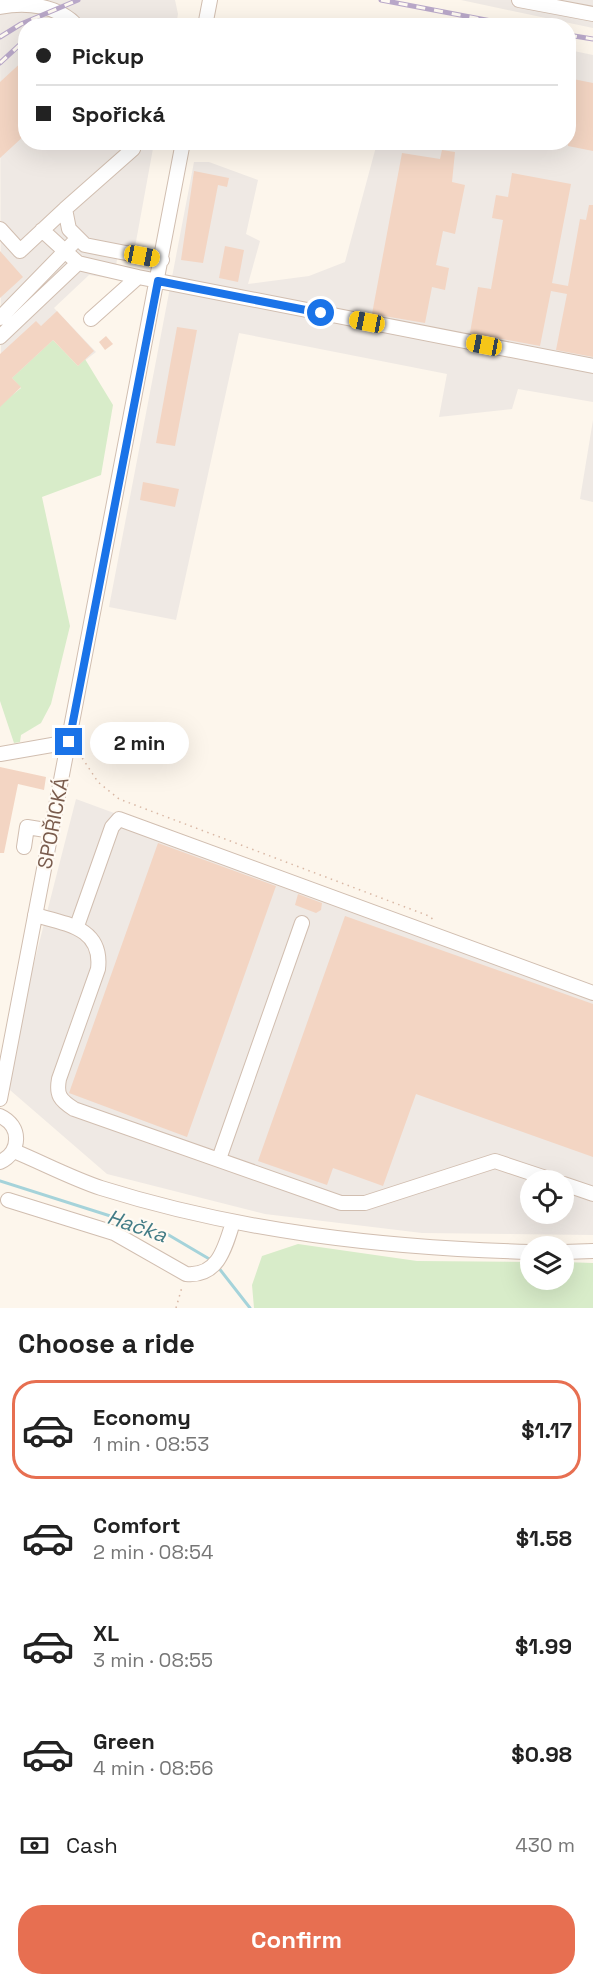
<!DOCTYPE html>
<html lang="en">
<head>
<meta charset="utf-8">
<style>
	:root { --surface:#fff; --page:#f2f2f2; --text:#222; --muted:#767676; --line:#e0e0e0; --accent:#e76f51 }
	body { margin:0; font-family:"Space Grotesk",sans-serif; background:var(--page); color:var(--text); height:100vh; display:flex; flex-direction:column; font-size:22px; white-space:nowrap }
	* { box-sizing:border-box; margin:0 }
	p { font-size:20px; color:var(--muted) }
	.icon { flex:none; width:33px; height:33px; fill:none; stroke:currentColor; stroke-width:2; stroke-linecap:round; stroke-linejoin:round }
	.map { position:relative; height:1308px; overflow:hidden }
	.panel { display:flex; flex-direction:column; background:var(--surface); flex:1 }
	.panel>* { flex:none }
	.hud { position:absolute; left:18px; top:18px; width:558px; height:132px; border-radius:24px; box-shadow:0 6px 24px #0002; display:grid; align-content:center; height:132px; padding:0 18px; background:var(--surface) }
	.fabs { position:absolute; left:520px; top:1170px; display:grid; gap:12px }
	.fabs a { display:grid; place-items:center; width:54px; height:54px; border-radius:50%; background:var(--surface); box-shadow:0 6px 24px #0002; font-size:30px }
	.end { position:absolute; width:27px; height:27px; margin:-14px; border:8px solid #1a73e8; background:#fff; box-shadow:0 0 0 3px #fff }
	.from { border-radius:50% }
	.bubble { position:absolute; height:42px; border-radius:21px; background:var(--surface); box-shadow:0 6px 24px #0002; font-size:20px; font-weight:800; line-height:42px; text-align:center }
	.car { position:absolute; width:18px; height:36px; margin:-18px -9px; border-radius:8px; box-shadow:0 0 4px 2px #0007; background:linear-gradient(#f5c518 24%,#345 0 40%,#f5c518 0 76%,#345 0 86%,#f5c518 0) }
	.hud b { display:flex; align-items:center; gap:21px; height:57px; font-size:22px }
	.hud b+b { border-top:2px solid var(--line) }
	.hud i { width:15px; height:15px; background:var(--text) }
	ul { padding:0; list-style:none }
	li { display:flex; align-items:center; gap:18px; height:99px; margin:0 12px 9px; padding:0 6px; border:3px solid transparent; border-radius:24px }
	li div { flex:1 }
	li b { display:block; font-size:22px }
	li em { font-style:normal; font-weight:800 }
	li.active { border-color:var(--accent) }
	li>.icon { width:54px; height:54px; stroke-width:1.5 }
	h2 { padding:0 18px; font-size:27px; line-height:72px }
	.pay { display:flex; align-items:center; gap:15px; height:66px; padding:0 18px; font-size:22px }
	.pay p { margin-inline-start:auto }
	.primary-button { display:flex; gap:12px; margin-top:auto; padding:12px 18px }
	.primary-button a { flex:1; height:69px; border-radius:24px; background:var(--accent); color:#fff; font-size:24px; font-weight:800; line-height:69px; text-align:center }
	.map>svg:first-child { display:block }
	.industrial { fill:#efe9e4; fill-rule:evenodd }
	.green { fill:#d8ecc9 }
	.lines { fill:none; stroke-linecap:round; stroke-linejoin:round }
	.stream { stroke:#a5d3da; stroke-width:3 }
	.building { fill:#f3d5c3 }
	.minor-casing { stroke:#d1beb0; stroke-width:16 }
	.path { stroke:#d9b8a5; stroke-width:1.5; stroke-dasharray:1.5 4.5; stroke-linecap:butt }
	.minor { stroke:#fff; stroke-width:14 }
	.rail-casing { stroke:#b9a8c9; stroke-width:5 }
	.rail { stroke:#fffaf3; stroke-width:3; stroke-dasharray:9; stroke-linecap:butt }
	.route { stroke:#1a73e8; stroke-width:8 }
	.labels { text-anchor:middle; stroke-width:4.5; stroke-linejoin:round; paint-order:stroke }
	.street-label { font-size:20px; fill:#7a5c4d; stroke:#fffaf3 }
	.water-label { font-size:21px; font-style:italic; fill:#437c86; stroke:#fffaf3 }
</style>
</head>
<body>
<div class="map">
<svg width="593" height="1308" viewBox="0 0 593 1308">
	<rect width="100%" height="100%" fill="#fdf6ec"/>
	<!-- industrial -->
	<path class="industrial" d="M0,0H175L178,14L176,25L26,26V142L154,143L135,247L119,246L114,279L89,275L54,308L96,352L78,366L54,340L13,378L20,388L1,406Z
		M461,0H593V28Z
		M569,50L593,55V402L518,389L512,409L439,417L447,374L239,333L176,620L109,607L194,162H209L258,180L246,234L260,241L248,284L309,276L345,262L377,143L568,142Z
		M593,420V502L580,499Z
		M76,799L418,925L435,943L593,993V1235L422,1233L265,1214L107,1174L3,1084ZM531,1180H564V1214H531Z"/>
	<!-- green -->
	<path class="green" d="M53,340L78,366L85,359L113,405L101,475L42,497L70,626L51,704L41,723L21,735L20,742L14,743L0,701V405L21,388L12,378Z
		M298,1244L417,1261L531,1262V1280H564V1262L593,1263V1308H254L252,1285L262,1256Z"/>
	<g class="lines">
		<!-- stream -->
		<path class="stream" d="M0,1181L167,1234L211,1260
			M218,1267L250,1308"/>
	</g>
	<!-- building -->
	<path class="building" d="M26,58V134L0,158V82Z
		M568,78L593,83V151L568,146Z
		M442,150L455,152L452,182L465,185L455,234L443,231L436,265L449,268L445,290L432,287L425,323L372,314L402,153L440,159Z
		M194,171L229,178L227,187L218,185L203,263L181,260Z
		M512,173L571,184L552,283L568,286L580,219L586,220L589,205H593V357L556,350L567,294L551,291L540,346L470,333L478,287L491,289L503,220L492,218L496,195L508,197Z
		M225,246L244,250L238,282L219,278Z
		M0,251L23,277L0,298Z
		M57,311L94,351L78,366L53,340L12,378L21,387L0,407V354L36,321L41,326Z
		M177,327L197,330L175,446L156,443Z
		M106,336L113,344L105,350L99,342Z
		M143,482L179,489L175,507L140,500Z
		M0,767L46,777L44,790L18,784L4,853H0Z
		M158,843L276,886L187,1137L69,1093Z
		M298,894L322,903L321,910L316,913L295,905Z
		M345,916L593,1004V1157L416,1094L383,1186L333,1168L327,1185L258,1161Z"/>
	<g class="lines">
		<defs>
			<path id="minor" d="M519,0L593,14
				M0,7C26,2 58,5 77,26
				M205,26L210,0
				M135,142L133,149L65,209L69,229L85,245L162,260
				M0,229L20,251L65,209
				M42,230L78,263L138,277
				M0,318L77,239
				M91,319L138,277L593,366
				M0,337L78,263
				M0,754L69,742
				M24,847L27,827L52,831
				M35,915C67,924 103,928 98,969L59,1079C56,1095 60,1100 74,1109L341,1203H365L495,1161L552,1180
				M77,926L112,827L119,819L593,993
				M0,1099L183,142
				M0,1116C22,1126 21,1152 0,1162
				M14,1151C43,1163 71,1178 101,1188C241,1232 385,1248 531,1252
				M219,1159L302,923
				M564,1184L593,1194
				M8,1200L114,1233L186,1274C218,1277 225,1248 233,1222
				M564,1252L593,1251"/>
		</defs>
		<!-- minor casing -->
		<use href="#minor" class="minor-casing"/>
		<!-- path -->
		<path class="path" d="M79,753L98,782L119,799L429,916L435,921
			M176,1308L182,1287"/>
		<!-- minor -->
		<use href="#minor" class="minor"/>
		<defs>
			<path id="rail" d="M381,0L518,26
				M568,35L593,39
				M0,37L21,24L78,0
				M0,63L26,39"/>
		</defs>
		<!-- rail casing -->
		<use href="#rail" class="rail-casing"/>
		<!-- rail -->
		<use href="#rail" class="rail"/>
	</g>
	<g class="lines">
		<!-- route -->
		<path class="route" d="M69,742L158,281L321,313"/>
	</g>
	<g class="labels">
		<!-- street labels -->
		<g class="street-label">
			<text transform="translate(53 823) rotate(-79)" y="7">SPOŘICKÁ</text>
		</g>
		<!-- water labels -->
		<g class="water-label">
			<text transform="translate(137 1226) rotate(19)" y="7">Hačka</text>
		</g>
	</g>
</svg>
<div class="fabs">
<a><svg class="icon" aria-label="locate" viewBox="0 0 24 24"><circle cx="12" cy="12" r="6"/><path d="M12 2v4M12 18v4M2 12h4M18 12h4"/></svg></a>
<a><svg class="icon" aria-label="layers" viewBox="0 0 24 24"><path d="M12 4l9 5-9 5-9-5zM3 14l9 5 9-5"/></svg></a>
</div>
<i class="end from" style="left:321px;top:313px"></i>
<i class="end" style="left:69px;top:742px"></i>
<div class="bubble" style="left:90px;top:722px;width:99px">2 min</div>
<i class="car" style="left:142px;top:256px;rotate:101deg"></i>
<i class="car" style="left:367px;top:322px;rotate:281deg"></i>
<i class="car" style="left:484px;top:345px;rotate:281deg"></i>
<div class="hud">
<b><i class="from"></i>Pickup</b>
<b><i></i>Spořická</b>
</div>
</div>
<section class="panel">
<h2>Choose a ride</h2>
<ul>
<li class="active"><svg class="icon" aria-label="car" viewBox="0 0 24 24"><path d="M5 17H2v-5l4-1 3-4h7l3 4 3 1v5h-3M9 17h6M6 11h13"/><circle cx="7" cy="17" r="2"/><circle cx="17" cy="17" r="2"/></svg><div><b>Economy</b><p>1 min · 08:53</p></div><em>$1.17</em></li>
<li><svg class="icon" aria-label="car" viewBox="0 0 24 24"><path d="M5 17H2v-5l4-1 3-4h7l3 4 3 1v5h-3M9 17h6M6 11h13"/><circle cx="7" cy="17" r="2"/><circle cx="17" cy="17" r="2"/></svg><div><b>Comfort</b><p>2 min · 08:54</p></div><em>$1.58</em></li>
<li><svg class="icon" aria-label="car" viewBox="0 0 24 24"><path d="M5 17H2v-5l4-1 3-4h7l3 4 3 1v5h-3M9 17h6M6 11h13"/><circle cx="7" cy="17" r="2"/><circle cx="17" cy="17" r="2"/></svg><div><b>XL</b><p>3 min · 08:55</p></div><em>$1.99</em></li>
<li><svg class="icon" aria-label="car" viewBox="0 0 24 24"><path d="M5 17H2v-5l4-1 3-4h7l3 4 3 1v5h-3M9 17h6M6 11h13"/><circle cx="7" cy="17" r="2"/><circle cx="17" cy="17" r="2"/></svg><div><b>Green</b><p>4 min · 08:56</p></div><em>$0.98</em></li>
</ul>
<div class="pay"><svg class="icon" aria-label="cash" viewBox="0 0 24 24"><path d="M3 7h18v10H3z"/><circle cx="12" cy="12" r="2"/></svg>Cash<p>430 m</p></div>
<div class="primary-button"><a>Confirm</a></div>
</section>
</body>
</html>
